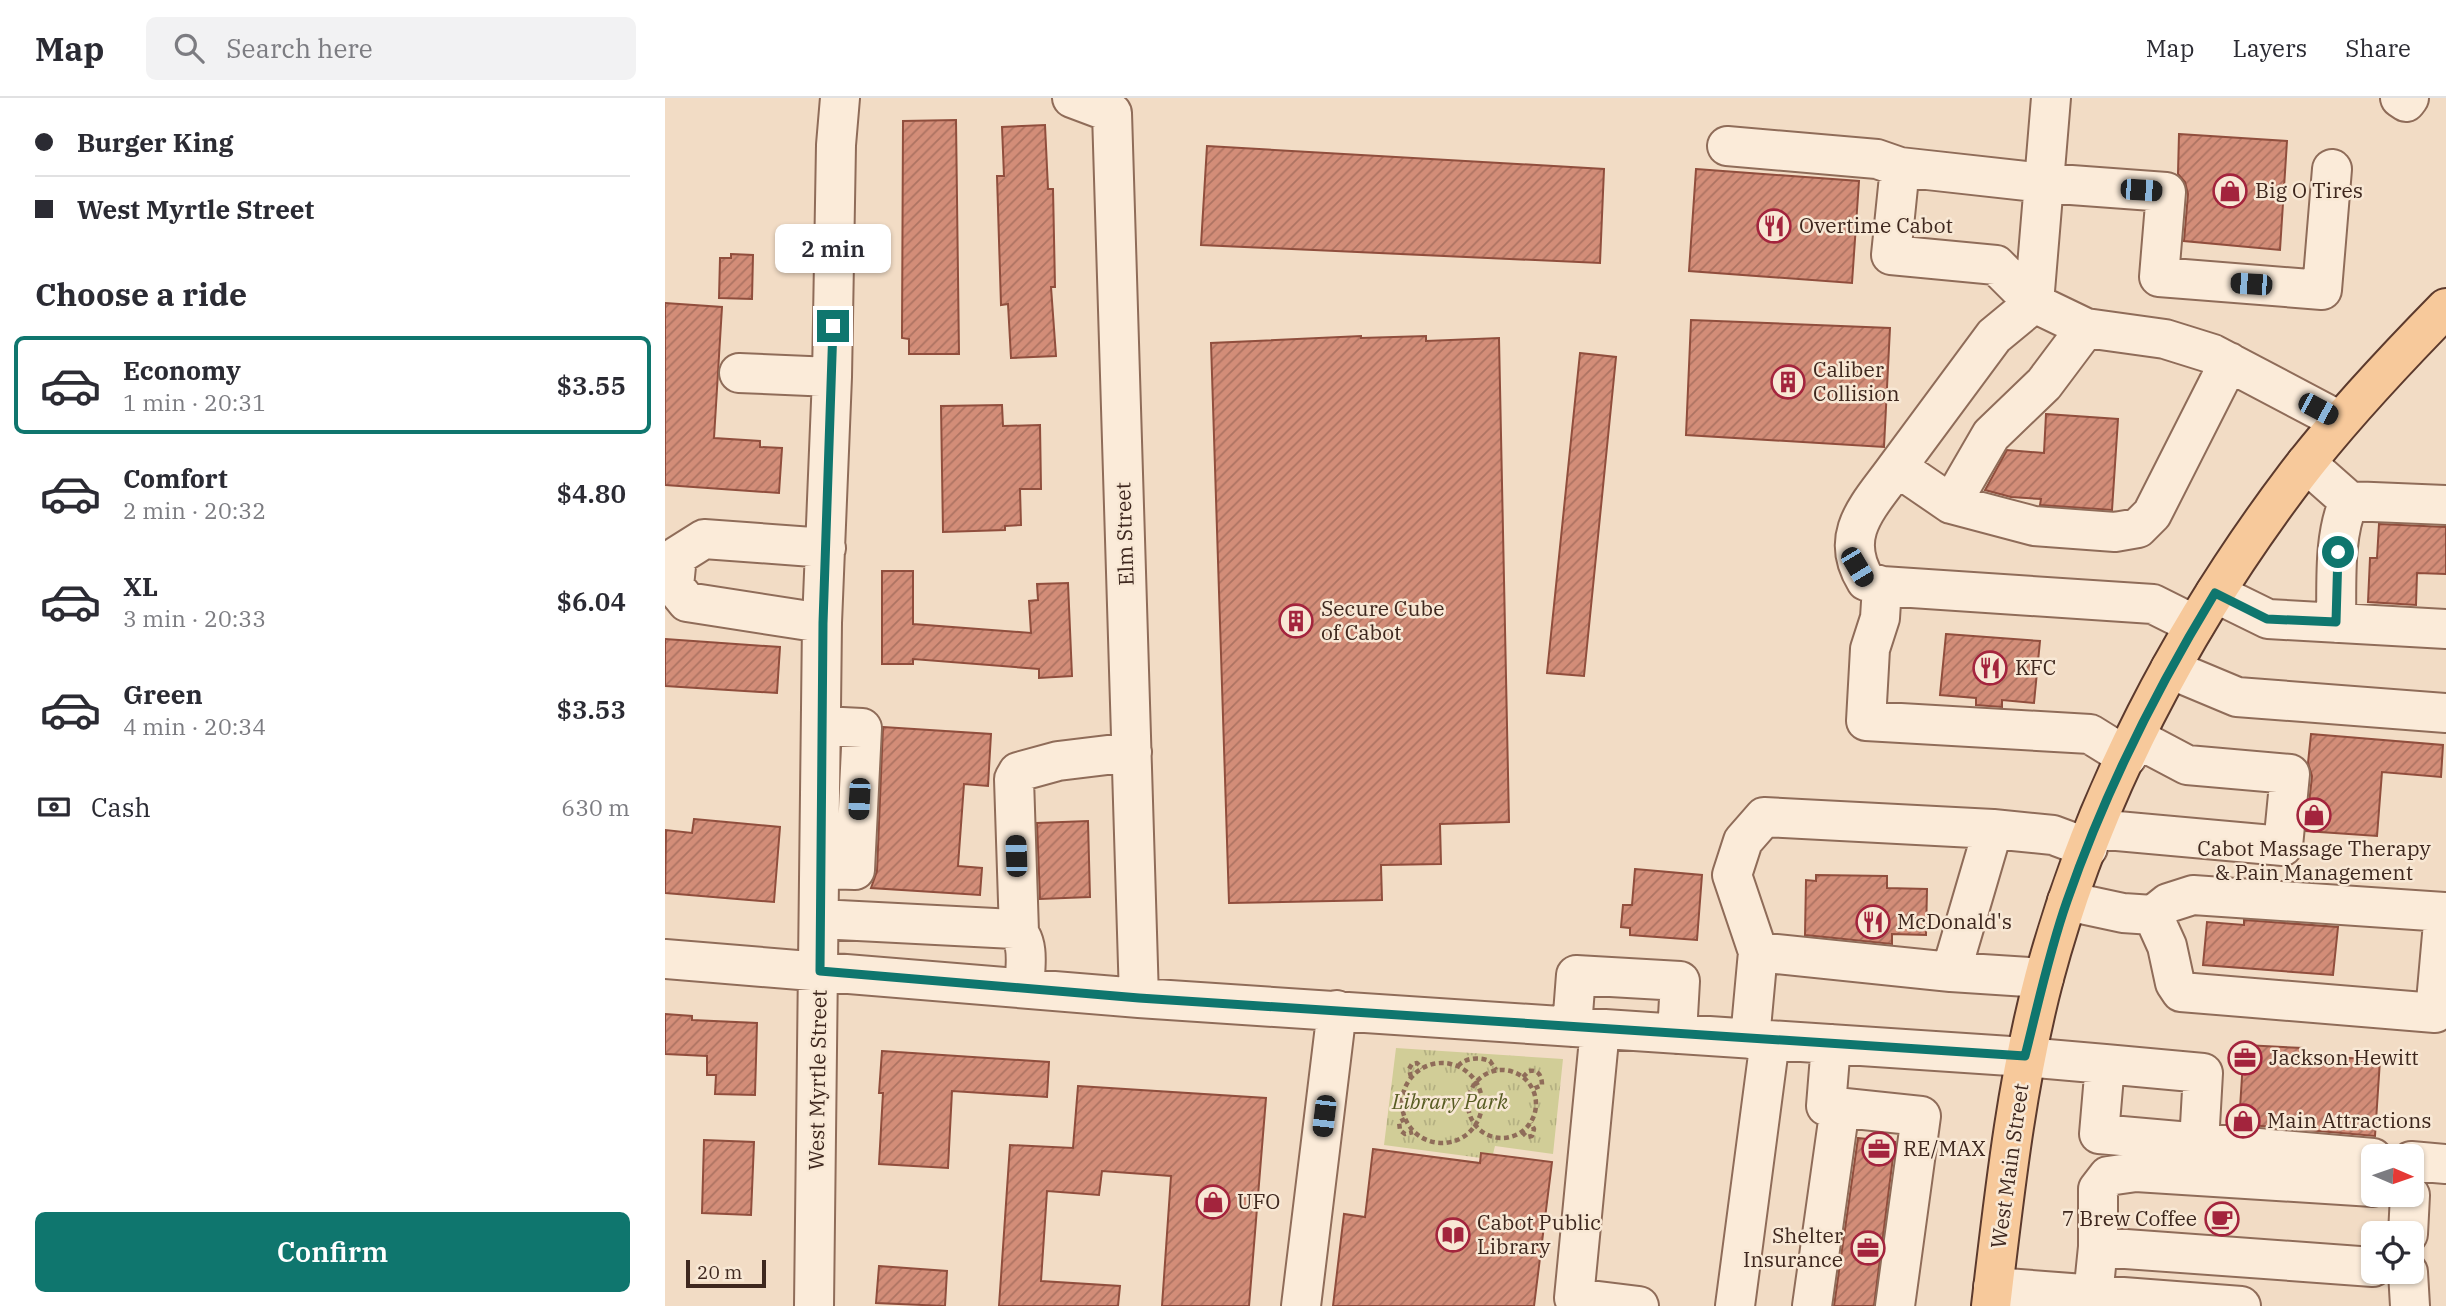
<!DOCTYPE html>
<html lang="en">
<head>
<meta charset="utf-8">
<style>
	:root { --surface:#fff; --page:#f2f2f3; --text:#2b2b33; --muted:#7c7c81; --line:#e1e1e2; --accent:#0f766e }
	body { margin:0; font-family:"IBM Plex Serif",serif; background:var(--page); color:var(--text); height:100vh; display:flex; flex-direction:column; font-size:26px; white-space:nowrap }
	* { box-sizing:border-box; margin:0 }
	p { font-size:23px; color:var(--muted) }
	.icon { flex:none; width:38px; height:38px; fill:none; stroke:currentColor; stroke-width:2; stroke-linecap:round; stroke-linejoin:round }
	.map { position:relative; flex:1; overflow:hidden }
	.drawer { display:flex; flex-direction:column; background:var(--surface); width:665px }
	.drawer>* { flex:none }
	.guide { display:grid; align-content:center; height:154px; padding:0 35px; background:var(--surface) }
	.needle { width:46px; rotate:92deg }
	.controls { position:absolute; left:1696px; top:1046px; display:grid; gap:14px }
	.controls a { display:grid; place-items:center; width:63px; height:63px; border-radius:10px; background:var(--surface); box-shadow:0 2px 5px #0004; font-size:35px }
	.scale { position:absolute; left:21px; bottom:18px; width:80px; box-sizing:border-box; padding-left:7px; border:4px solid #3e271e; border-top:0; font-size:19px; line-height:24px; white-space:nowrap; color:#3e271e; -webkit-text-stroke:5px #f8e8d5; paint-order:stroke }
	.end { position:absolute; width:32px; height:32px; margin:-16px; border:9px solid #0f766e; background:#fff; box-shadow:0 0 0 4px #fff }
	.from { border-radius:50% }
	.bubble { position:absolute; height:49px; border-radius:10px; background:var(--surface); box-shadow:0 2px 5px #0004; font-size:23px; font-weight:600; line-height:49px; text-align:center }
	.car { position:absolute; width:21px; height:42px; margin:-21px -10px; border-radius:9px; box-shadow:0 0 5px 2px #0007; background:linear-gradient(#222 24%,#8ab4d8 0 40%,#222 0 76%,#8ab4d8 0 86%,#222 0) }
	.guide b { display:flex; align-items:center; gap:24px; height:66px; font-size:26px }
	.guide b+b { border-top:2px solid var(--line) }
	.guide i { width:18px; height:18px; background:var(--text) }
	ul { padding:0; list-style:none }
	li { display:flex; align-items:center; gap:21px; height:98px; margin:0 14px 10px; padding:0 21px; border:4px solid transparent; border-radius:10px }
	li div { flex:1 }
	li b { display:block; font-size:26px }
	li em { font-style:normal; font-weight:600 }
	li.selected { border-color:var(--accent) }
	li>.icon { width:63px; height:63px; stroke-width:1.5 }
	h2 { padding:0 35px; font-size:32px; line-height:84px }
	.pay { display:flex; align-items:center; gap:18px; height:77px; padding:0 35px; font-size:26px }
	.pay p { margin-inline-start:auto }
	.button { display:flex; gap:14px; margin-top:auto; padding:14px 35px }
	.button a { flex:1; height:80px; border-radius:10px; background:var(--accent); color:#fff; font-size:28px; font-weight:600; line-height:80px; text-align:center }
	header { display:flex; align-items:center; gap:42px; box-sizing:border-box; height:98px; padding:0 35px; background:var(--surface); border-bottom:2px solid var(--line) }
	header strong { font-size:33px }
	nav { display:flex; gap:38px; margin-inline-start:auto; font-size:24px }
	.search { width:490px; height:63px; background:var(--page); display:flex; align-items:center; gap:18px; box-sizing:border-box; padding:0 24px; border-radius:10px; color:var(--muted); font-size:26px }
	main { display:flex; flex:1; min-height:0 }
	.map>svg:first-child { display:block }
	.grass { fill:url(#grass-tufts) }
	.building { fill:url(#building-hatch); stroke:#904e3d; stroke-width:2 }
	.lines { fill:none; stroke-linecap:round; stroke-linejoin:round }
	.minor-casing { stroke:#8f6c59; stroke-width:42 }
	.major-casing { stroke:#5c3a2d; stroke-width:42 }
	.path { stroke:#8f6c59; stroke-width:4.5; stroke-dasharray:5 3.5; stroke-linecap:butt }
	.minor { stroke:#fbebd9; stroke-width:38 }
	.major { stroke:#f7c99b; stroke-width:38 }
	.route { stroke:#0f766e; stroke-width:9 }
	.labels { text-anchor:middle; stroke-width:5; stroke-linejoin:round; paint-order:stroke }
	.poi-label { font-size:21px; fill:#3e271e; stroke:#f8e8d5; text-anchor:start }
	.street-label { font-size:21px; fill:#3e271e; stroke:#f8e8d5 }
	.park-label { font-size:21px; font-style:italic; fill:#585c23; stroke:#f8e8d5 }
</style>
</head>
<body>
<header>
<strong>Map</strong>
<div class="search"><svg class="icon" aria-label="search" viewBox="0 0 24 24"><circle cx="10" cy="10" r="6"/><path d="M15 15l6 6"/></svg>Search here</div>
<nav><a>Map</a><a>Layers</a><a>Share</a></nav>
</header>
<main>
<section class="drawer">
<div class="guide">
<b><i class="from"></i>Burger King</b>
<b><i></i>West Myrtle Street</b>
</div>
<h2>Choose a ride</h2>
<ul>
<li class="selected"><svg class="icon" aria-label="car" viewBox="0 0 24 24"><path d="M5 17H2v-5l4-1 3-4h7l3 4 3 1v5h-3M9 17h6M6 11h13"/><circle cx="7" cy="17" r="2"/><circle cx="17" cy="17" r="2"/></svg><div><b>Economy</b><p>1 min · 20:31</p></div><em>$3.55</em></li>
<li><svg class="icon" aria-label="car" viewBox="0 0 24 24"><path d="M5 17H2v-5l4-1 3-4h7l3 4 3 1v5h-3M9 17h6M6 11h13"/><circle cx="7" cy="17" r="2"/><circle cx="17" cy="17" r="2"/></svg><div><b>Comfort</b><p>2 min · 20:32</p></div><em>$4.80</em></li>
<li><svg class="icon" aria-label="car" viewBox="0 0 24 24"><path d="M5 17H2v-5l4-1 3-4h7l3 4 3 1v5h-3M9 17h6M6 11h13"/><circle cx="7" cy="17" r="2"/><circle cx="17" cy="17" r="2"/></svg><div><b>XL</b><p>3 min · 20:33</p></div><em>$6.04</em></li>
<li><svg class="icon" aria-label="car" viewBox="0 0 24 24"><path d="M5 17H2v-5l4-1 3-4h7l3 4 3 1v5h-3M9 17h6M6 11h13"/><circle cx="7" cy="17" r="2"/><circle cx="17" cy="17" r="2"/></svg><div><b>Green</b><p>4 min · 20:34</p></div><em>$3.53</em></li>
</ul>
<div class="pay"><svg class="icon" aria-label="cash" viewBox="0 0 24 24"><path d="M3 7h18v10H3z"/><circle cx="12" cy="12" r="2"/></svg>Cash<p>630 m</p></div>
<div class="button"><a>Confirm</a></div>
</section>
<div class="map">
<svg width="1781" height="1208" viewBox="0 0 1781 1208">
	<defs>
		<pattern id="grass-tufts" width="24" height="20" patternUnits="userSpaceOnUse" patternTransform="scale(1.75)"><rect width="24" height="20" fill="#d1cd97"/><path d="M3 7l-1-3M5 7V3M7 7l1-3M15 17l-1-3M17 17v-4M19 17l1-3" fill="none" stroke="#b4b082"/></pattern>
		<pattern id="building-hatch" width="6" height="6" patternUnits="userSpaceOnUse" patternTransform="scale(1.75)"><rect width="6" height="6" fill="#d38d78"/><path d="M-1 1l2-2M0 6l6-6M5 7l2-2" fill="none" stroke="#ad7362"/></pattern>
	</defs>
	<rect width="100%" height="100%" fill="#f2dcc5"/>
	<!-- grass -->
	<path class="grass" d="M731,950L898,961L888,1056L830,1048L828,1056L817,1055L816,1060L719,1047Z"/>
	<!-- building -->
	<path class="building" d="M291,22L294,256H244V241L237,240L238,23Z
		M380,27L383,91H388L390,189H386L391,258L346,260L343,206L336,207L332,78H339L337,29Z
		M1514,36L1622,43L1615,152L1519,143L1523,96L1520,84L1513,76Z
		M542,48L939,71L935,165L536,147Z
		M1031,71L1194,83L1187,185L1024,173Z
		M66,156L88,157L87,201L54,200L55,160H66Z
		M0,205L57,209L49,340L95,343V349L117,350L114,395L0,387Z
		M1026,222L1225,230L1219,349L1021,337Z
		M696,238V240L761,238V243L834,240L844,724L775,726L776,766L716,767L717,802L564,805L546,245Z
		M915,255L951,259L919,578L882,575Z
		M337,307L338,328L375,327L376,391H355L356,427L340,428V432L278,434L276,308Z
		M1381,316L1453,321L1447,412L1375,407L1376,401L1346,399L1320,392L1342,352L1379,355Z
		M1714,426L1781,429V476L1752,475L1751,507L1703,504L1705,460H1712Z
		M217,473H248V526L366,535L364,503L373,502L372,486L403,485L407,578L374,580V571L248,561V566H217Z
		M1281,536L1375,543L1369,605L1337,602V609L1311,607V600L1275,597Z
		M0,541L115,549L112,595L0,588Z
		M218,629L326,636L323,688L299,686L293,768L317,770L315,797L206,790L212,773Z
		M1646,636L1778,647L1776,679L1717,674L1712,738L1641,733L1647,678L1643,665Z
		M29,721L115,729L109,804L0,795L1,732L27,735Z
		M423,723L425,799L375,801L372,725Z
		M970,771L1037,777L1032,842L965,837V830L956,829L958,807H967Z
		M1151,777L1222,778V790L1262,791L1261,837L1227,836V846L1140,837L1141,782L1151,783Z
		M1579,822L1673,829L1668,877L1538,867L1542,824L1579,827Z
		M0,916L27,918V922L92,925L90,997L50,996L51,977H42V958L0,956Z
		M1579,947L1638,950V957L1715,962L1710,1038L1574,1026Z
		M217,953L384,964L382,999L287,993L283,1070L214,1066L218,995H214Z
		M413,988L601,1000L584,1208H497L506,1078L437,1073L434,1097L382,1093L376,1183L455,1188L453,1208H334L345,1047L408,1050Z
		M1193,1040L1230,1044L1209,1208H1169Z
		M39,1042L89,1044L86,1117L37,1115Z
		M708,1051L815,1065L816,1055L887,1064L869,1208H668L679,1116L700,1119Z
		M214,1168L282,1173L280,1208L211,1205Z"/>
	<g class="lines">
		<defs>
			<path id="minor" d="M407,0L447,15L474,900
				M1386,0L1369,205L1329,238L1232,369L1286,406L1369,428L1450,434L1473,430L1487,416L1564,264
				M1735,0L1741,4L1744,0
				M1062,48L1212,61L1235,69
				M1667,71L1657,192L1494,179L1501,94L1379,85L1235,69L1226,157L1331,167L1369,205L1421,230L1500,241L1548,256L1675,323
				M74,275L167,279
				M1641,365L1684,403
				M1286,406L1326,337L1379,286L1421,230
				M1217,488L1201,483C1172,436 1205,407 1232,369
				M1550,495L1603,521L1781,531
				M157,525L22,504L9,488L12,458L39,441L161,450
				M1671,525C1672,486 1668,439 1684,403L1781,407
				M1505,571L1572,599L1781,615
				M1462,659L1425,636L1201,623L1205,551L1215,520L1217,488L1488,506L1530,527
				M1430,731L1618,748L1625,676L1522,667L1471,640
				M156,771L190,772L197,630L157,628
				M1402,803L1458,815L1488,817L1503,805L1528,797L1779,814L1770,915L1516,894L1510,885L1502,848L1488,817
				M154,821L349,831C366,842 360,872 359,890
				M354,834L349,681L353,674L393,663L467,654
				M0,861L474,900L1360,959L1440,966L1434,1036L1708,1060
				M1286,874L1328,731
				M1379,880L1286,874L1093,854L1067,777L1078,743L1099,719L1328,731L1388,737L1423,750
				M907,929L911,877L1015,883L1012,936
				M935,931L909,1200L974,1208
				M1085,941L1093,854
				M1166,946L1161,1008L1256,1018L1230,1208
				M1440,966L1538,975L1534,1045
				M1746,1063L1781,1066
				M1743,1136L1745,1097
				M1433,1149L1708,1169
				M1743,1174L1745,1208
				M1328,1189L1576,1208
				M1428,1198L1433,1149V1091L1443,1078L1471,1074L1708,1089
				M149,1208L157,525L167,279L171,47L175,0
				M636,1208L672,912
				M1070,1208L1105,942
				M1147,1208L1175,1009"/>
			<path id="major" d="M1326,1208C1339,1099 1351,986 1379,880C1427,699 1518,527 1631,378C1676,319 1729,263 1781,210"/>
		</defs>
		<!-- minor casing -->
		<use href="#minor" class="minor-casing"/>
		<!-- major casing -->
		<use href="#major" class="major-casing"/>
		<!-- path -->
		<path class="path" d="M737 1005a40 40 0 1 1 80 0a40 40 0 1 1-80 0Z
			M793,968C801,959 815,959 825,963L831,972
			M803 1006a34 34 0 1 1 68 0a34 34 0 1 1-68 0Z
			M746,979L744,971L747,966L752,965L757,970
			M858,979L864,973C873,971 877,978 877,987L868,991
			M740,1021L734,1024L735,1032L740,1036L748,1034
			M857,1034L862,1039L867,1038L869,1031L866,1025"/>
		<!-- minor -->
		<use href="#minor" class="minor"/>
		<!-- major -->
		<use href="#major" class="major"/>
	</g>
	<g class="lines">
		<!-- route -->
		<path class="route" d="M168,228L158,525L155,873L474,900L1360,958C1373,907 1384,854 1402,803C1439,696 1491,592 1550,495L1602,521L1671,524L1673,454"/>
	</g>
	<!-- icons -->
	<defs>
		<symbol id="shop-ring" viewBox="-11 -11 22 22"><circle r="9.5" fill="#f8e8d5" stroke="#a3243d" stroke-width="1.5"/><path d="M-5-2.5h2.3a2.7 3.5 0 0 1 5.4 0H5L5.5 6h-11ZM-1.5-2.5h3a1.5 2.3 0 0 0-3 0Z" fill="#a3243d"/></symbol>
		<symbol id="restaurant-ring" viewBox="-11 -11 22 22"><circle r="9.5" fill="#f8e8d5" stroke="#a3243d" stroke-width="1.5"/><path d="M-5-6h1v4h1v-4h1v4h1v-4h1v5L-1.5 .5V6h-2V.5L-5-1ZM5-6V6H3V1.5H1.5Q1.5-4 5-6Z" fill="#a3243d"/></symbol>
		<symbol id="building-ring" viewBox="-11 -11 22 22"><circle r="9.5" fill="#f8e8d5" stroke="#a3243d" stroke-width="1.5"/><path d="M-4-6H4V6H1V3H-1V6H-4ZM-2.5-4.3h1.7v1.8h-1.7ZM.8-4.3h1.7v1.8H.8ZM-2.5-1h1.7V.8h-1.7ZM.8-1h1.7V.8H.8Z" fill="#a3243d"/></symbol>
		<symbol id="office-ring" viewBox="-11 -11 22 22"><circle r="9.5" fill="#f8e8d5" stroke="#a3243d" stroke-width="1.5"/><path d="M-6-3h4V-5.5h4V-3h4V5H-6ZM-1-4.5V-3h2v-1.5ZM-6 0V1H6V0Z" fill="#a3243d"/></symbol>
		<symbol id="cafe-ring" viewBox="-11 -11 22 22"><circle r="9.5" fill="#f8e8d5" stroke="#a3243d" stroke-width="1.5"/><path d="M-5.5-4.5H6V0H3Q3 3.5 0 3.5H-2.5Q-5.5 3.5-5.5 0ZM3-3.2v2h1.7v-2ZM-6 4.5H4V6H-6Z" fill="#a3243d"/></symbol>
		<symbol id="library-ring" viewBox="-11 -11 22 22"><circle r="9.5" fill="#f8e8d5" stroke="#a3243d" stroke-width="1.5"/><path d="M-6-4Q-3-5.5-.7-3.5V5Q-3 3-6 4ZM6-4Q3-5.5 .7-3.5V5Q3 3 6 4Z" fill="#a3243d"/></symbol>
	</defs>
	<g fill-rule="evenodd">
		<use href="#shop-ring" x="1546" y="74" width="38" height="38"/>
		<use href="#restaurant-ring" x="1090" y="109" width="38" height="38"/>
		<use href="#building-ring" x="1104" y="265" width="38" height="38"/>
		<use href="#building-ring" x="612" y="504" width="38" height="38"/>
		<use href="#restaurant-ring" x="1306" y="551" width="38" height="38"/>
		<use href="#shop-ring" x="1630" y="698" width="38" height="38"/>
		<use href="#restaurant-ring" x="1189" y="805" width="38" height="38"/>
		<use href="#office-ring" x="1561" y="941" width="38" height="38"/>
		<use href="#shop-ring" x="1559" y="1004" width="38" height="38"/>
		<use href="#office-ring" x="1195" y="1032" width="38" height="38"/>
		<use href="#shop-ring" x="529" y="1085" width="38" height="38"/>
		<use href="#cafe-ring" x="1538" y="1102" width="38" height="38"/>
		<use href="#library-ring" x="769" y="1118" width="38" height="38"/>
		<use href="#office-ring" x="1184" y="1131" width="38" height="38"/>
	</g>
	<g class="labels">
		<!-- poi labels -->
		<g class="poi-label">
			<text x="1590" y="100">Big O Tires</text>
			<text x="1134" y="135">Overtime Cabot</text>
			<text x="1148" y="279">Caliber<tspan x="1148" dy="24">Collision</tspan></text>
			<text x="656" y="518">Secure Cube<tspan x="656" dy="24">of Cabot</tspan></text>
			<text x="1350" y="577">KFC</text>
			<text x="1649" y="758" text-anchor="middle">Cabot Massage Therapy<tspan x="1649" dy="24">&amp; Pain Management</tspan></text>
			<text x="1232" y="831">McDonald's</text>
			<text x="1604" y="967">Jackson Hewitt</text>
			<text x="1602" y="1030">Main Attractions</text>
			<text x="1238" y="1058">RE/MAX</text>
			<text x="572" y="1111">UFO</text>
			<text x="1532" y="1128" text-anchor="end">7 Brew Coffee</text>
			<text x="812" y="1132">Cabot Public<tspan x="812" dy="24">Library</tspan></text>
			<text x="1178" y="1145" text-anchor="end">Shelter<tspan x="1178" dy="24">Insurance</tspan></text>
		</g>
		<!-- street labels -->
		<g class="street-label">
			<text transform="translate(460 436) rotate(-92)" y="7">Elm Street</text>
			<text transform="translate(153 982) rotate(-89)" y="7">West Myrtle Street</text>
			<text transform="translate(1345 1068) rotate(-82)" y="7">West Main Street</text>
		</g>
		<!-- park labels -->
		<g class="park-label">
			<text x="785" y="1011">Library Park</text>
		</g>
	</g>
</svg>
<div class="controls">
<a><svg class="needle" viewBox="-14 -14 28 28"><path d="M0-13l5 13h-10z" fill="#e53935"/><path d="M0 13l5-13h-10z" fill="#7c7c81"/></svg></a>
<a><svg class="icon" aria-label="locate" viewBox="0 0 24 24"><circle cx="12" cy="12" r="6"/><path d="M12 2v4M12 18v4M2 12h4M18 12h4"/></svg></a>
</div>
<div class="scale">20 m</div>
<i class="end from" style="left:1673px;top:454px"></i>
<i class="end" style="left:168px;top:228px"></i>
<div class="bubble" style="left:110px;top:126px;width:116px">2 min</div>
<i class="car" style="left:1476px;top:92px;rotate:94deg"></i>
<i class="car" style="left:1586px;top:186px;rotate:274deg"></i>
<i class="car" style="left:1653px;top:311px;rotate:118deg"></i>
<i class="car" style="left:1192px;top:469px;rotate:149deg"></i>
<i class="car" style="left:194px;top:701px;rotate:183deg"></i>
<i class="car" style="left:351px;top:758px;rotate:358deg"></i>
<i class="car" style="left:659px;top:1018px;rotate:187deg"></i>
</div>
</main>
</body>
</html>
